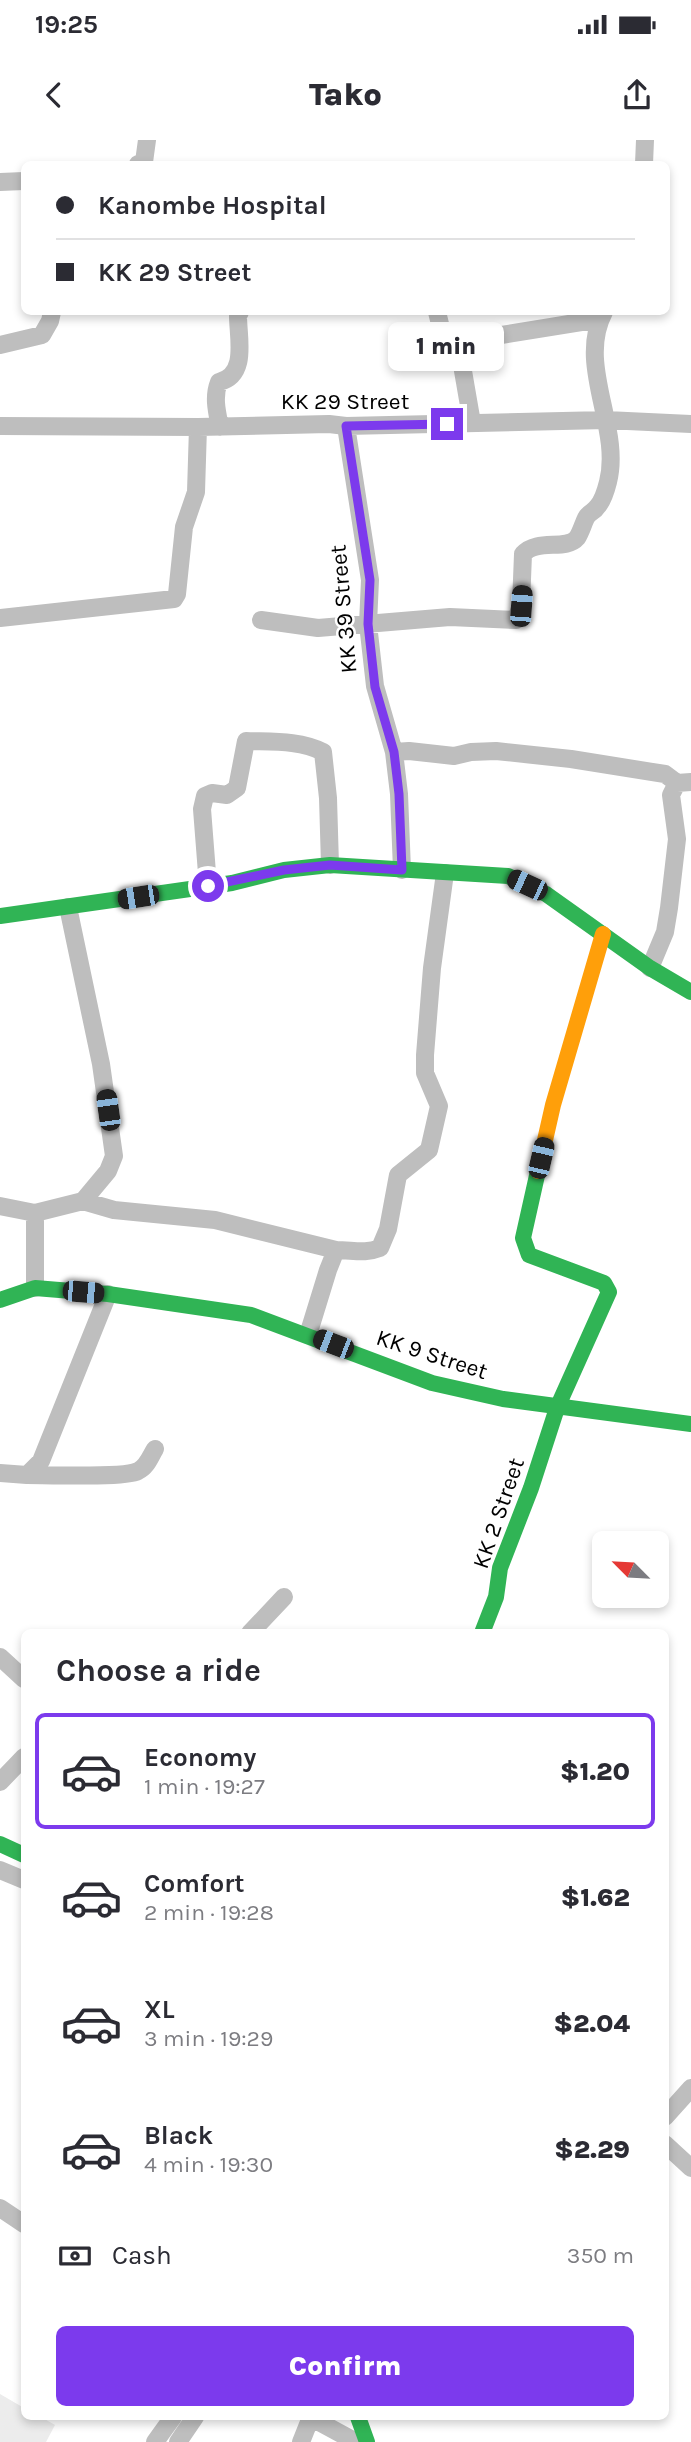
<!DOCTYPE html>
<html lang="en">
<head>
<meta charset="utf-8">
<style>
	:root { --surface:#fff; --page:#f2f2f3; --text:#2b2b33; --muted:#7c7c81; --line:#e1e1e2; --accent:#7c3aed }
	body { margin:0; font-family:Karla,sans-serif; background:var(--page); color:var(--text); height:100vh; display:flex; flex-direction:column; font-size:26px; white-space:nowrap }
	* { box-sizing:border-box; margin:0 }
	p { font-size:23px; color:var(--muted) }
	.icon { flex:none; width:38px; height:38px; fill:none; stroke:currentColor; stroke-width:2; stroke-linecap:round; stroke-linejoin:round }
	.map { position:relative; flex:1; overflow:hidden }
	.sheet { position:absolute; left:21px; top:1489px; width:648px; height:791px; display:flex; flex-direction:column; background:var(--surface); border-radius:10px; box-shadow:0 4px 10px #0003 }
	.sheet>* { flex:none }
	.hud { position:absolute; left:21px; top:21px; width:649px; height:154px; border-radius:10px; box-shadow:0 4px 10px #0003; display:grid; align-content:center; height:154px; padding:0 35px; background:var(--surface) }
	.needle { width:46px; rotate:294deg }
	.buttons { position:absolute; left:592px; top:1391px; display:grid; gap:14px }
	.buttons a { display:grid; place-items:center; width:77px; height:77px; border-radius:10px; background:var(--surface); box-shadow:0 4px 10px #0003; font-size:35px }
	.end { position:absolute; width:32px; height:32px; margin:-16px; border:9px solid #7c3aed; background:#fff; box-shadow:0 0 0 4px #fff }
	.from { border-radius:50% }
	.bubble { position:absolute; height:49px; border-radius:10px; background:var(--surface); box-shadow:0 4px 10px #0003; font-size:23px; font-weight:800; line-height:49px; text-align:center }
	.car { position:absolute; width:21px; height:42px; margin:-21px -10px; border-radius:9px; box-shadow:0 0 5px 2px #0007; background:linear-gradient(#222 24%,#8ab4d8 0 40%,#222 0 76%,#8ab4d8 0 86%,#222 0) }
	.hud b { display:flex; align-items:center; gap:24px; height:66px; font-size:26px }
	.hud b+b { border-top:2px solid var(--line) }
	.hud i { width:18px; height:18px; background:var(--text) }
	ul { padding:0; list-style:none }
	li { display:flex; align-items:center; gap:21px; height:116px; margin:0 14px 10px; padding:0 21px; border:4px solid transparent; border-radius:10px }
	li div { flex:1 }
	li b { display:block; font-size:26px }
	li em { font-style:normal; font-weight:800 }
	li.selected { border-color:var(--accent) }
	li>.icon { width:63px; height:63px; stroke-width:1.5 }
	h2 { padding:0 35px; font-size:32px; line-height:84px }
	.pay { display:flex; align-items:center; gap:18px; height:77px; padding:0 35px; font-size:26px }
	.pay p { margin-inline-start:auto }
	.primary-button { display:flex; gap:14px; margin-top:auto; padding:14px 35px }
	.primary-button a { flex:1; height:80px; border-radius:10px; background:var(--accent); color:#fff; font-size:28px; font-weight:800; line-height:80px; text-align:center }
	.status { display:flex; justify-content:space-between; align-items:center; height:49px; padding:0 35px; background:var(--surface); direction:ltr }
	.status svg { height:19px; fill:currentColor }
	header { display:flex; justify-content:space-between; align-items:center; height:91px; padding:0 35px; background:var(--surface); font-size:32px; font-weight:800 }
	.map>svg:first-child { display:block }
	.green { fill:#ececec }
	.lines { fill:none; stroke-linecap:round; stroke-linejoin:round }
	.street { stroke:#bebebe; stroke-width:18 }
	.fast { stroke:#30b455; stroke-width:16 }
	.slow { stroke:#ff9f0a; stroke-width:16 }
	.route { stroke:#7c3aed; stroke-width:9 }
	.labels { text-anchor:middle; stroke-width:5; stroke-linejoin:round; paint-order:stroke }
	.street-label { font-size:23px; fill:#000; stroke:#fff }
</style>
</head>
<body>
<div class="status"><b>19:25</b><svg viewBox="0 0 49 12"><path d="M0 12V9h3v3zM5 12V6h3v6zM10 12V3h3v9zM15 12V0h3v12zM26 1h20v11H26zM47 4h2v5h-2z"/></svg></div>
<header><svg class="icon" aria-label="back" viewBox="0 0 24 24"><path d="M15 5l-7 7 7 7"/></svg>Tako<svg class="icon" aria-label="share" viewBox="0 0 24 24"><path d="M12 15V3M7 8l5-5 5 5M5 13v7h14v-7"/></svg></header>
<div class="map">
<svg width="691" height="2302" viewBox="0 0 691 2302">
	<rect width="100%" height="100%" fill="#fff"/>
	<!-- green -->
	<path class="green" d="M0,2254L24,2268V2277H41L55,2285L46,2302H0Z"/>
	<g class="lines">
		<!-- street -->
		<path class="street" d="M138,24L144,22L147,0
			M644,24L645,0
			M0,42L24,41
			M437,172L445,204L458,202
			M0,205L42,195L50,181L52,172
			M472,283L458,202L600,179
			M0,286L198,287L329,284L346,286L606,280L691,284
			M346,286L370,440L368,484L375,546L394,612L399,654L402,730
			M220,287C217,272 213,257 219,242C248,235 238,198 238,176L240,172
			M0,478L174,459L177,454L184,387L196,352L198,287
			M261,480L318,488L450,477L516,480L521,465L523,414C537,398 566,411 577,398C581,392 583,384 586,378C589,372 594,372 597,367C602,362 606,350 608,342C622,287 576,225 604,172
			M394,612L409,611L454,616L471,612L496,611L571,619L665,634L677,643
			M208,746L202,669L205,656L212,653L227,655L237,648L246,601C271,602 300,600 323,612L328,658L330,725
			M650,828L665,792L669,768L677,699L671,655L677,643L691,642
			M83,1061L114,1070L215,1080L336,1110L328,1130L308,1195
			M0,1066L35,1073V1148
			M35,1073L83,1061L108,1031L114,1016L101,924L68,767
			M336,1110C353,1110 365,1114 380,1108L388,1089L398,1035L429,1010L439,966L425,933V915L432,828L445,733
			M0,1333L27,1335L41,1321L108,1154
			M27,1335C46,1335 125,1338 138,1331C147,1327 150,1317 155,1309
			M250,1493L284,1457
			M0,1517L24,1539
			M0,1642L24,1617
			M0,1730L24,1740
			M665,1977L691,1948
			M665,2004L691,2028
			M0,2068L24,2084
			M310,2277L356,2302
			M155,2302L173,2277
			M178,2302L195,2277
			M301,2302L311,2277"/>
		<!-- fast -->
		<path class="fast" d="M0,776L232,743L284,730L330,725L508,736L546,754L650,828L691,852
			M0,1160L35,1148L108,1154L251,1175L432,1243L503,1259L691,1284
			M482,1493L496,1457L500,1428L531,1348L557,1268L609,1152L604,1143L529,1115L523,1098L538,1031
			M0,1704L24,1715
			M358,2277L367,2302"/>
		<!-- slow -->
		<path class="slow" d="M538,1031L553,965L603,794"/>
	</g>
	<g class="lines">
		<!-- route -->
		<path class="route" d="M208,746L284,730L330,725L402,730L399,654L394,612L375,547L368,484L370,440L346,286L447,284"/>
	</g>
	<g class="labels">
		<!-- street labels -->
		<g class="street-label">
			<text x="345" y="269">KK 29 Street</text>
			<text transform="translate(343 469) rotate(-95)" y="8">KK 39 Street</text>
			<text transform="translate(432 1214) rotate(18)" y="8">KK 9 Street</text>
			<text transform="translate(498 1373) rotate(-71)" y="8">KK 2 Street</text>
		</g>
	</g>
</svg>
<div class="buttons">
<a><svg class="needle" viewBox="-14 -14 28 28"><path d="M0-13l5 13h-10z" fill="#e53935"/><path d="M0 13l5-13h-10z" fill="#7c7c81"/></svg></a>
</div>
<i class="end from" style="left:208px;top:746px"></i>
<i class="end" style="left:447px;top:284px"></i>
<div class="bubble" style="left:388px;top:182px;width:116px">1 min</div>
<i class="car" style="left:521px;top:466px;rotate:4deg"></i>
<i class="car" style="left:527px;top:745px;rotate:295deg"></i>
<i class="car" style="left:138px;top:757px;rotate:261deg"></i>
<i class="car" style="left:108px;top:970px;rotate:352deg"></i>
<i class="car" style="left:541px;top:1018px;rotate:13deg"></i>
<i class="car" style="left:83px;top:1152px;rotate:95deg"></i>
<i class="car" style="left:333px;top:1204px;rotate:291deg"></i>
<div class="hud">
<b><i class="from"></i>Kanombe Hospital</b>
<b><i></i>KK 29 Street</b>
</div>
<section class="sheet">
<h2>Choose a ride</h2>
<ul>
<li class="selected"><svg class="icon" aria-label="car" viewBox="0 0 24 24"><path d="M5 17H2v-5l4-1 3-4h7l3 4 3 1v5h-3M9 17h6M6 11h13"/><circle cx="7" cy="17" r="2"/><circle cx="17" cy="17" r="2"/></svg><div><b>Economy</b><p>1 min · 19:27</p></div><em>$1.20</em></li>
<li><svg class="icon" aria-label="car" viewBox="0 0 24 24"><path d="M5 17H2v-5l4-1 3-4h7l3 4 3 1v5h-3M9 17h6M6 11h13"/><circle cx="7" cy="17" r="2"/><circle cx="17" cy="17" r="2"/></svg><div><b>Comfort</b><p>2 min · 19:28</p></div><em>$1.62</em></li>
<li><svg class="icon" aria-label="car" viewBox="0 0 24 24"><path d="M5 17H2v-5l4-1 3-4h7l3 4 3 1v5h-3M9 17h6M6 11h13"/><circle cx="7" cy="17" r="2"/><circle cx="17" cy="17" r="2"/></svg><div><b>XL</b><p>3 min · 19:29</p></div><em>$2.04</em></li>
<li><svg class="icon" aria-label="car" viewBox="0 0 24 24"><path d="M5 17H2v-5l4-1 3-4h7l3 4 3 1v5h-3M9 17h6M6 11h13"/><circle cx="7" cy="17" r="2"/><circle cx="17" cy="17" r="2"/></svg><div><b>Black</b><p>4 min · 19:30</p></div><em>$2.29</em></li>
</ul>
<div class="pay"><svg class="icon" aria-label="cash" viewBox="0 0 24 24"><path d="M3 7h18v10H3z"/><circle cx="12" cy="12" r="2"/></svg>Cash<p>350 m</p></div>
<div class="primary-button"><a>Confirm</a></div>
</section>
</div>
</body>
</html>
